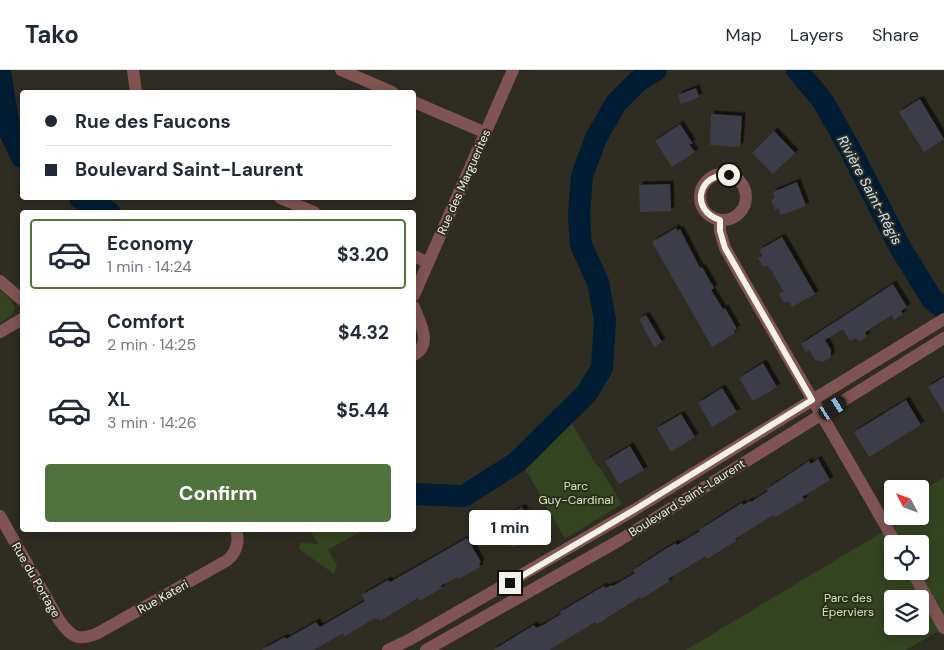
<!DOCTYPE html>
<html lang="en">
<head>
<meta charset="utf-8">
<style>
	:root { --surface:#fff; --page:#f2f2f3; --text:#1f2937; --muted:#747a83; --line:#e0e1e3; --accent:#50733d }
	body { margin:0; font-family:"DM Sans",sans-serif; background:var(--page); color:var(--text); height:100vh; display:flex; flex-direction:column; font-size:19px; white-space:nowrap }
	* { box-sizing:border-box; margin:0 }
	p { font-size:16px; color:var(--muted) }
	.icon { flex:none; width:28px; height:28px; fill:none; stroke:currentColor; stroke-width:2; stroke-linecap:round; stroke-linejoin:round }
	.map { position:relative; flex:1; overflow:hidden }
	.sheet { position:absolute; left:20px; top:140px; width:396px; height:322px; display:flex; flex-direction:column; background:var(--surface); border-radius:5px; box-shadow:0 2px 8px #0003 }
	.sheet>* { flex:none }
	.hud { position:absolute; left:20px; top:20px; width:396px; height:110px; border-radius:5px; box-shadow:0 2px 8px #0003; display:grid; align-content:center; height:110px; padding:0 25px; background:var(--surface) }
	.needle { width:32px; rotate:311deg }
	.fabs { position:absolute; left:884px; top:410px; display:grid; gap:10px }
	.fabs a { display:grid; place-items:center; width:45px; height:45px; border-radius:5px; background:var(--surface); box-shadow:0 2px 8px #0003; font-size:25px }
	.end { position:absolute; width:22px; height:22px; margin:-11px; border:6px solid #f3f1ea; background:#111; box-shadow:0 0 0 2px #111 }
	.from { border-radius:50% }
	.bubble { position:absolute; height:35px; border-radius:5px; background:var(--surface); box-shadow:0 2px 8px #0003; font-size:16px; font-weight:700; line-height:35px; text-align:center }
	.car { position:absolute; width:15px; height:30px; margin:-15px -8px; border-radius:6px; box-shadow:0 0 4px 1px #0007; background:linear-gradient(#222 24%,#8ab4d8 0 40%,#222 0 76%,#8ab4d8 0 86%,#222 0) }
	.hud b { display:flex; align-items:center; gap:18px; height:48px; font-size:19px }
	.hud b+b { border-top:1px solid var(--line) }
	.hud i { width:12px; height:12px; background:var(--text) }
	ul { padding:9px 0 0; list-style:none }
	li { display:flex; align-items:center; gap:15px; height:70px; margin:0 10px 8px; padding:0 15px; border:2px solid transparent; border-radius:5px }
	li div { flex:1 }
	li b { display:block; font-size:19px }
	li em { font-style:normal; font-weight:700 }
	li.on { border-color:var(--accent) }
	li>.icon { width:45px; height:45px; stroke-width:1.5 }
	.cta { display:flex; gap:10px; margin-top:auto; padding:10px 25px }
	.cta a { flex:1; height:58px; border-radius:5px; background:var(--accent); color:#fff; font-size:20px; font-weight:700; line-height:58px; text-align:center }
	header { display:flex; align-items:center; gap:30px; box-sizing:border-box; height:70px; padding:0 25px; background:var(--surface); border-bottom:1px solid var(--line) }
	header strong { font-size:24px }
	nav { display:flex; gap:28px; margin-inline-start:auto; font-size:18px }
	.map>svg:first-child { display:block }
	.green { fill:#334421; fill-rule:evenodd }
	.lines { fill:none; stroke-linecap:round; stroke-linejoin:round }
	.river { stroke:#001d33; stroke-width:22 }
	.building { fill:#3e3d48; filter:url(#shadow) }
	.minor { stroke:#7f5452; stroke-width:12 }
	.route { stroke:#f3f1ea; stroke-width:6 }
	.labels { text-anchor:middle; stroke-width:4; stroke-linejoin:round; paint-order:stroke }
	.street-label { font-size:12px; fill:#f3f1ea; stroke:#2f2c21 }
	.park-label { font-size:12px; fill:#cbefaa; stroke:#2f2c21 }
	.water-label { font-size:14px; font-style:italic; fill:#cbe5f9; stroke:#2f2c21 }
</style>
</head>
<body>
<header>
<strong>Tako</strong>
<nav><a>Map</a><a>Layers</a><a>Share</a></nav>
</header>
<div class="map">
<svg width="944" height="580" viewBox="0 0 944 580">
	<defs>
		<filter id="shadow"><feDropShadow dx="3.5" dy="-3.5" stdDeviation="0" flood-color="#0009"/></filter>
	</defs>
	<rect width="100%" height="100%" fill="#2f2c21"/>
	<!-- green -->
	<path class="green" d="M0,220L11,230L15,239L11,246L0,253Z
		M572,353L595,393L600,398L622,434L565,469L526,400Z
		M944,407V558L906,580H686L894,455L887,442L892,438V446H920V422ZM892,474H920V501H892ZM892,529H920V556H892Z
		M310,460H363L328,480L337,495L334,504L299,479L300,473L318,474Z"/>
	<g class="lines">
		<!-- river -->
		<path class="river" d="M797,0L823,31L851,81L901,179L932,229L944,239
			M0,2L10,62L22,87
			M80,128L109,142
			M414,424L464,426L516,393L587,323L602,298L605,250L598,212L581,175L579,145L582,106L596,68L616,33L638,11L656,0"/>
	</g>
	<!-- building -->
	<path class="building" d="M696,18L699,27L681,34L678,25Z
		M920,29L944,69L924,82L899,42Z
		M711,44L742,46L740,77L710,75Z
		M680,54L693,74H689L695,82L672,97L655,71Z
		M774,61L795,83L773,104L752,83Z
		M797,112L806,136L781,145L778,138L775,140L771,130L775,128L773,122Z
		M670,114L671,141L640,142L639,115Z
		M676,158L678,161L680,159L700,198L702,197L714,218L711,220L723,239L725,238L737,259L734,261L735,263L712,277L652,172Z
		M782,167L815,224L792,237L788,231L784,233L779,224L784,222L772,201H771L767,195L764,197L758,188L763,186L759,180Z
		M893,214L907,237L901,241L903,244L894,250L892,245L871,258L865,263L867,266L859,272L856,268L850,271L843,259L825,270L831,280V287L823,292L815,290L809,280L806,282L801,274Z
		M646,245L662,272L654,277L639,249Z
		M763,293L777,317L753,331L739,308Z
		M944,307V343L928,317Z
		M722,318L737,342L712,357L698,333Z
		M906,330L921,355L869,387L854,362Z
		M681,344L695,367L671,382L657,358Z
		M630,376L644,400L619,414L605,391Z
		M818,389L830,410L802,427L804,430L775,447L773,445L735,469L736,471L707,489L706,486L668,509L670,511L641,529L640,527L597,554L595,552L549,580H493L534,555L536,558L543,555L561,544L560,542L604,516L605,518L612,515L613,516L635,503L633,500L667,478L676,473L677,475L700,461L699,460L742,433L743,435L750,431L751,432L768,421L767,419L809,391L811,394Z
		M522,437L536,461L533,463L535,465L513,478L512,475L509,476L495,452Z
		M467,468L481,492L479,494L480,497L459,509L457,507L440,516L442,518L420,531L418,528L380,551L378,548L376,550L375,548L345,566L343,563L314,580H261L285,567L286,569L316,552L320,557L365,531L362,525L388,510L390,512Z"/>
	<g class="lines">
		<!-- minor -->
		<path class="minor" d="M133,0L136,22
			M341,0L392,22
			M414,32L486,63
			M700 127a23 23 0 1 1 46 0a23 23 0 1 1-46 0Z
			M280,128L314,142
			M720,150V161L725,178C781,277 840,375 896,474
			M414,186L428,193
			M0,211L22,230
			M414,225L513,0
			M414,237C420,253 433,274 414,285
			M0,262L22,249
			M0,446L59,550C71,567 78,572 98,563L226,491C236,484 240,472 236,460
			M912,501L944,558
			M388,580L409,570L634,440L944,249
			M426,580L620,470L944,268"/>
	</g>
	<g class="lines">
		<!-- route -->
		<path class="route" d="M510,513L634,440L812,330L725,178L720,161V150C690,141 697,103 729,105"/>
	</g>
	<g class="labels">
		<!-- street labels -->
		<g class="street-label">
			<text transform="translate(464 112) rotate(-66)" y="4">Rue des Marguerites</text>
			<text transform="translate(687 428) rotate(-32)" y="4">Boulevard Saint-Laurent</text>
			<text transform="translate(36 510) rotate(60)" y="4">Rue du Portage</text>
			<text transform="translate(163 527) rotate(-29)" y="4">Rue Kateri</text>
		</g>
		<!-- park labels -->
		<g class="park-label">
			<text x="576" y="420">Parc<tspan x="576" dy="14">Guy-Cardinal</tspan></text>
			<text x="848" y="532">Parc des<tspan x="848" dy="14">Éperviers</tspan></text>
		</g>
		<!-- water labels -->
		<g class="water-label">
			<text transform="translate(870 120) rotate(62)" y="5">Rivière Saint-Régis</text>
		</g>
	</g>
</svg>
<div class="fabs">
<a><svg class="needle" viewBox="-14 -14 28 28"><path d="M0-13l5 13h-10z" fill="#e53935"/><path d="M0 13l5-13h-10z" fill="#747a83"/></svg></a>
<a><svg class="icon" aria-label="locate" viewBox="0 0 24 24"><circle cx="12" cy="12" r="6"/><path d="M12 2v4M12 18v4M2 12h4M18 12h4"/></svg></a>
<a><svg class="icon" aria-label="layers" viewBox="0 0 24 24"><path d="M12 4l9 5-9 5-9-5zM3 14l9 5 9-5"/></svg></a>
</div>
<i class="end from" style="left:729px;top:105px"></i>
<i class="end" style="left:510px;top:513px"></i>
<div class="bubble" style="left:469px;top:440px;width:82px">1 min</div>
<i class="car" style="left:833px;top:338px;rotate:58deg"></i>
<div class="hud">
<b><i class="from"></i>Rue des Faucons</b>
<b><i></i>Boulevard Saint-Laurent</b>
</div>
<section class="sheet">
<ul>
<li class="on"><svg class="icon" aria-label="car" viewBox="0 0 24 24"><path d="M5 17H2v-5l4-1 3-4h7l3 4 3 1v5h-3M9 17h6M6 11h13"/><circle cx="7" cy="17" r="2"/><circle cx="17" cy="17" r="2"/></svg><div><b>Economy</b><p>1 min · 14:24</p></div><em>$3.20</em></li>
<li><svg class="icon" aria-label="car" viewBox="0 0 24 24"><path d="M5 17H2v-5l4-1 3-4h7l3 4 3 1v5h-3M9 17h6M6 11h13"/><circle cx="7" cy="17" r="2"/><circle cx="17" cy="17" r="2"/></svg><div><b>Comfort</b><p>2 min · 14:25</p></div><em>$4.32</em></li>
<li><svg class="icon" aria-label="car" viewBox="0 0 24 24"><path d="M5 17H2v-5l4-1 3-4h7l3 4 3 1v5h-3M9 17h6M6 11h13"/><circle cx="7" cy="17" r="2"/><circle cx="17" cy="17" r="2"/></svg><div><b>XL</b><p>3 min · 14:26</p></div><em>$5.44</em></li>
</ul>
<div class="cta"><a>Confirm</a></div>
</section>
</div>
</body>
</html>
